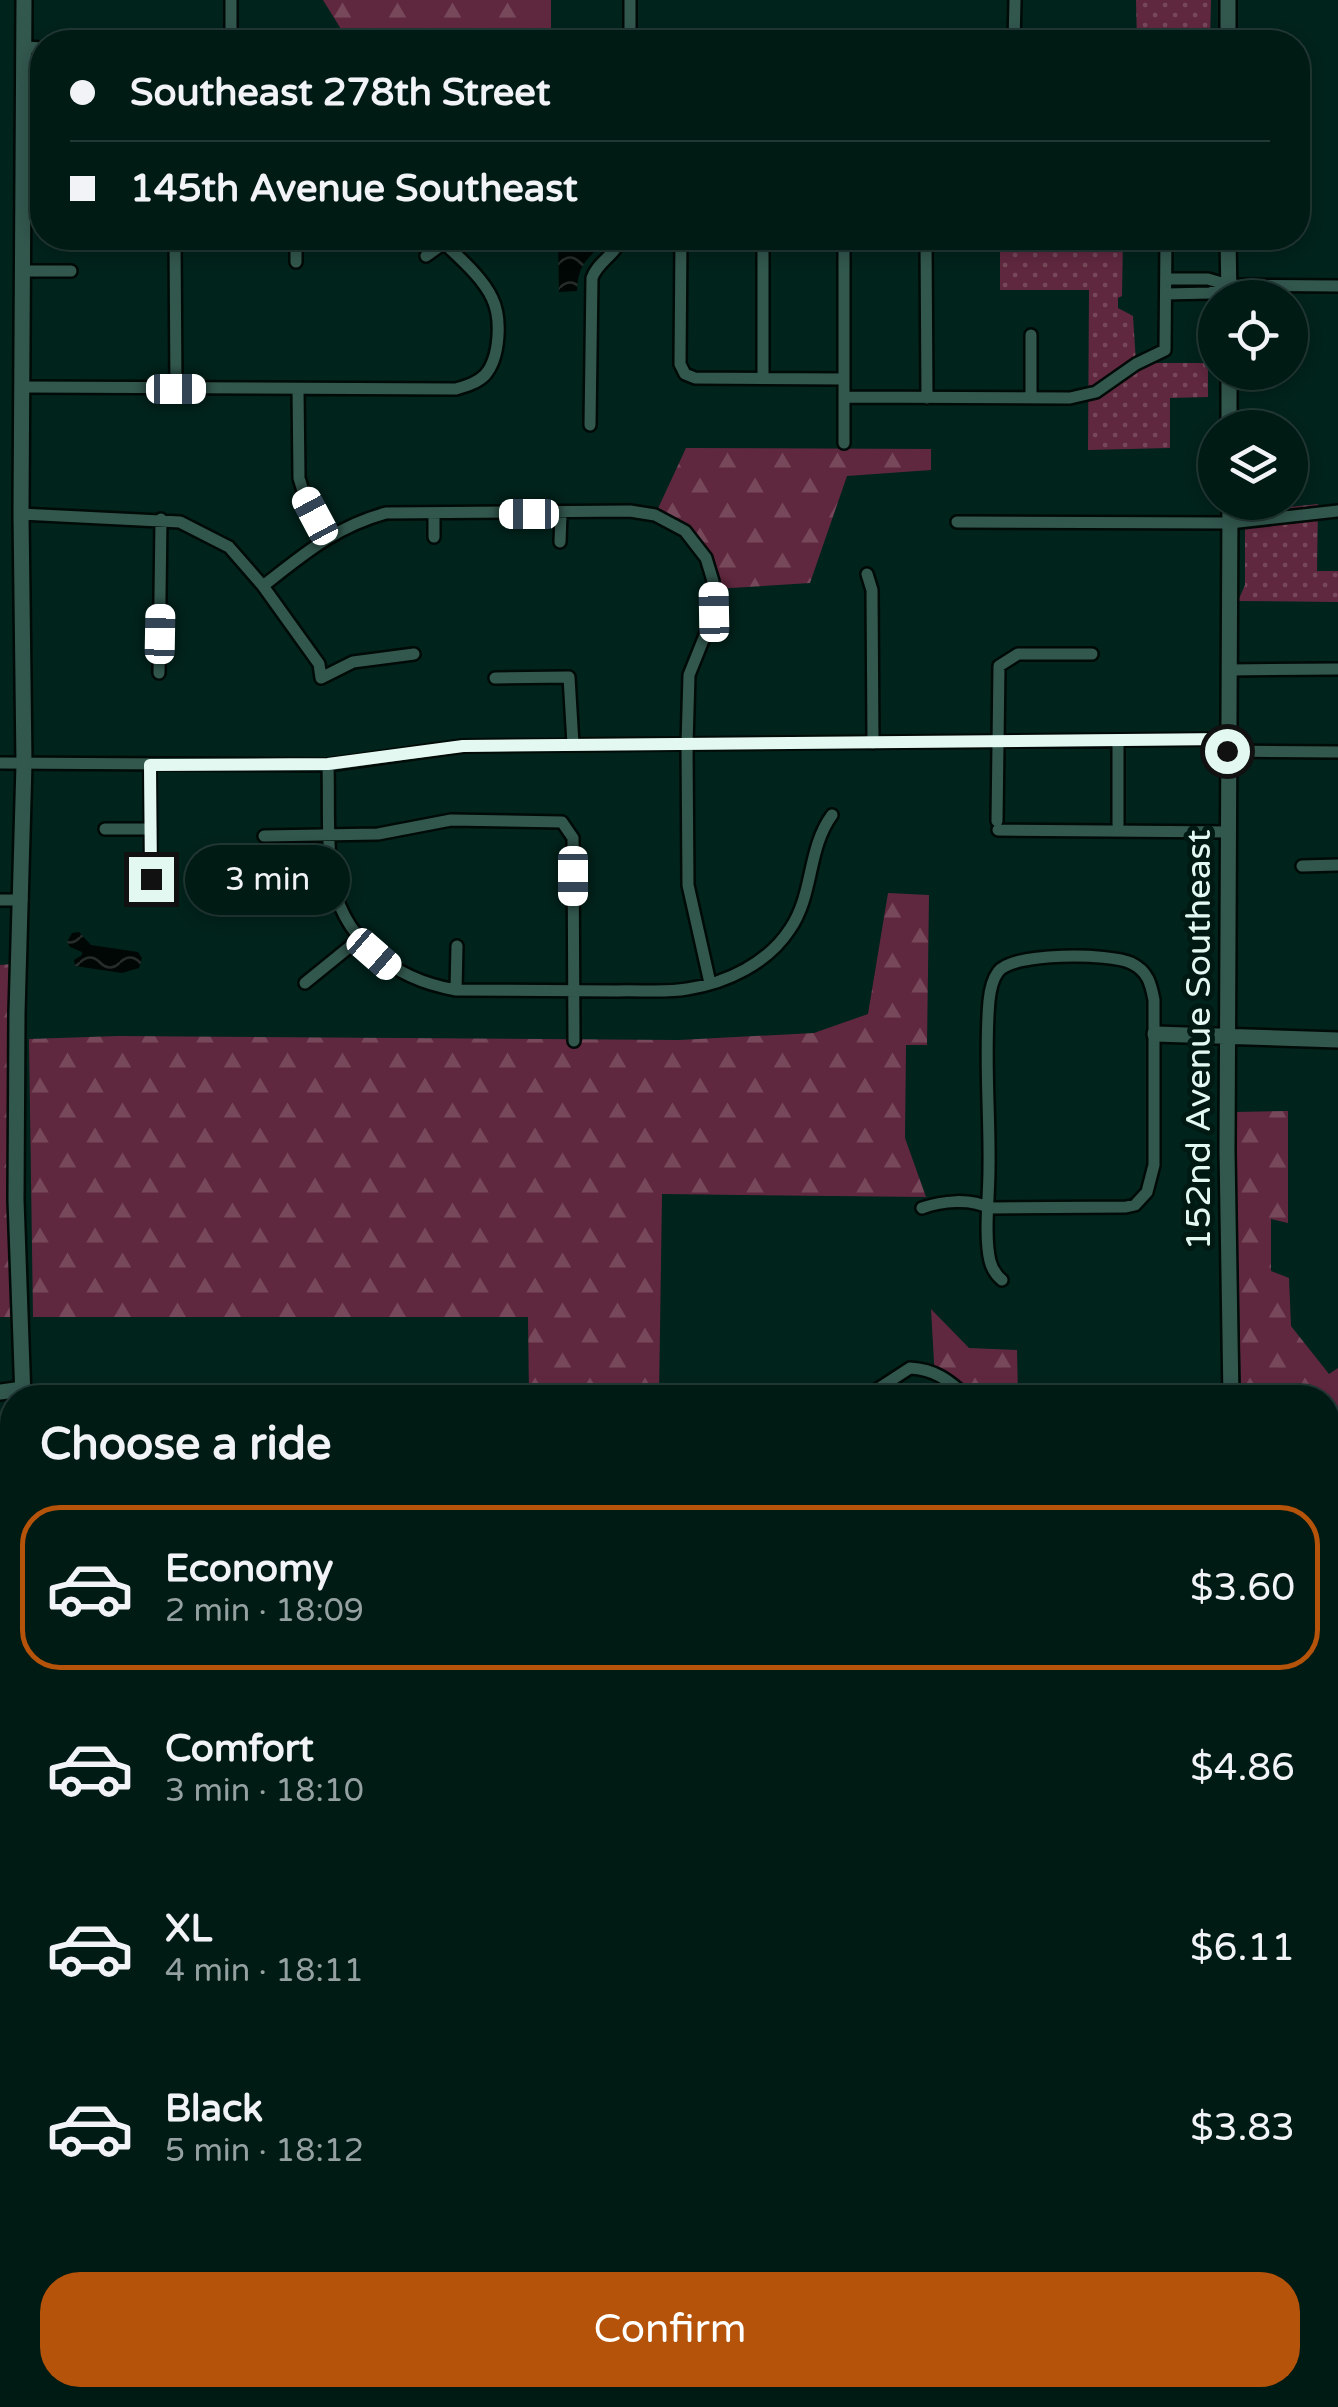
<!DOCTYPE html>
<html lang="en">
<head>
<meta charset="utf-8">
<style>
	:root { --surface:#001a14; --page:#0a231d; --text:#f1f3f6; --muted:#95a1a0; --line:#223834; --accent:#b45309 }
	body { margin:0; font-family:"Varela Round",sans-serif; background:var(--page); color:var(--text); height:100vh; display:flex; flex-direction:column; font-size:38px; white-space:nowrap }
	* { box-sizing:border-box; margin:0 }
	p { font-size:32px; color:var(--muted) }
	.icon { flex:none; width:55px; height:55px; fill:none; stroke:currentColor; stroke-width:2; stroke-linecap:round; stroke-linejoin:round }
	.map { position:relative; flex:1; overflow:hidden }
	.panel { position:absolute; left:0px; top:1385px; width:1340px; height:1022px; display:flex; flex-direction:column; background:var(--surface); border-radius:40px 40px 0 0; box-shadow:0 5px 15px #0003,0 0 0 2px var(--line) }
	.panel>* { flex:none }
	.guide { position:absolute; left:30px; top:30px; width:1280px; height:220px; border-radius:40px; box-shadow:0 5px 15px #0003,0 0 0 2px var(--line); display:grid; align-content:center; height:220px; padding:0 40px; background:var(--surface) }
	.tools { position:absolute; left:1198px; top:280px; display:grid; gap:20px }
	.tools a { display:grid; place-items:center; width:110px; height:110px; border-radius:50%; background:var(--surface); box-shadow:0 5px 15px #0003,0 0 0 2px var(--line); font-size:50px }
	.end { position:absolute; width:45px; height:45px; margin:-22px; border:12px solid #e3f8f1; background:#111; box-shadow:0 0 0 5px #111 }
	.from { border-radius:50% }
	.bubble { position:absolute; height:70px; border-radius:35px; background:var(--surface); box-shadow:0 5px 15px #0003,0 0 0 2px var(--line); font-size:32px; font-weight:600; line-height:70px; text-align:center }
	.car { position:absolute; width:30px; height:60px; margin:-30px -15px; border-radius:12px; box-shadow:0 0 8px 2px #0007; background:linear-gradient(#fff 24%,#345 0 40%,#fff 0 76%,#345 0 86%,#fff 0) }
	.guide b { display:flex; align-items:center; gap:35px; height:95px; font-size:38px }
	.guide b+b { border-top:2px solid var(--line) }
	.guide i { width:25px; height:25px; background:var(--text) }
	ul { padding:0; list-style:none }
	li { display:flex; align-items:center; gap:30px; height:165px; margin:0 20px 15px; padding:0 20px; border:5px solid transparent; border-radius:40px }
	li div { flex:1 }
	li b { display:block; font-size:38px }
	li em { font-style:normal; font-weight:600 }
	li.current { border-color:var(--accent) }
	li>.icon { width:90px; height:90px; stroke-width:1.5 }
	h2 { padding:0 40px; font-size:45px; line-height:120px }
	.primary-button { display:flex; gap:20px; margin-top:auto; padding:20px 40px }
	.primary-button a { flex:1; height:115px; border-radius:40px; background:var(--accent); color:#fff; font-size:40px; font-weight:600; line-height:115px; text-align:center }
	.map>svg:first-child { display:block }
	.grass { fill:url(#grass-dots) }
	.forest { fill:url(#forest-firs) }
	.water { fill:url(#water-waves) }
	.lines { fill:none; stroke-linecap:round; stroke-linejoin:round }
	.street-casing { stroke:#000a06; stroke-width:16 }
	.secondary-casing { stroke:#000a06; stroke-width:20 }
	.highway-casing { stroke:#000a06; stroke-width:25 }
	.street { stroke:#32574d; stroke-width:11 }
	.secondary { stroke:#32574d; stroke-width:15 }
	.highway { stroke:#cb7393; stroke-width:20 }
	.route { stroke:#e3f8f1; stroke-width:12 }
	.labels { text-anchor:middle; stroke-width:10; stroke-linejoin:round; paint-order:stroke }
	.street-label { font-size:35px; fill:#e3f8f1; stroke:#001912 }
</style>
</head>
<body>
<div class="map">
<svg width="1338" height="2407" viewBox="0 0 1338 2407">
	<defs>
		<pattern id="grass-dots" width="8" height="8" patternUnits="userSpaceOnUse" patternTransform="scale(2.5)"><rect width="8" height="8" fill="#60283e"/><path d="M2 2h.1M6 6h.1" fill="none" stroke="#77485a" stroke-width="1.8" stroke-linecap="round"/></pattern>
		<pattern id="forest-firs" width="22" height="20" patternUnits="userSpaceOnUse" patternTransform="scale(2.5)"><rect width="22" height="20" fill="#60283e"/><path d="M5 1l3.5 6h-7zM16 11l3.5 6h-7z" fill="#77485a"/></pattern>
		<pattern id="water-waves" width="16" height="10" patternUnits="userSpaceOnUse" patternTransform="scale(2.5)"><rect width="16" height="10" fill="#000705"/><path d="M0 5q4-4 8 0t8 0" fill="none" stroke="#252c2a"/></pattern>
	</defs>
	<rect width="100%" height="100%" fill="#00231b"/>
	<!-- grass -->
	<path class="grass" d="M1136,0H1211L1210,42H1137Z
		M1000,238H1123L1122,296L1118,298V308L1133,316L1136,363H1208V397L1170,398V448L1088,450L1089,290H1000Z
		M1245,503H1271V509L1318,504L1317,571H1338V602L1238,601L1245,585Z
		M1338,1955V2098L1328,2103V1967L1331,1956Z
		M430,2395H687L660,2407H426Z"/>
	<!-- forest -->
	<path class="forest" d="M323,0H551V42H349Z
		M686,448L931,449V470L847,476L810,583L714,589L699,547L655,515Z
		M888,893L929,895L927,1045H906L905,1138L926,1197L662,1194L659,1397H529L528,1317H33L29,1039L118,1036L679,1040L814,1033L868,1014Z
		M11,964L12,1317H0V965Z
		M1288,1111V1223L1271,1219V1271L1289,1278L1291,1326L1329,1374L1338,1368V1407L1328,1415V1398L1241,1397L1235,1112Z
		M931,1309L969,1348L1017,1350L1018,1397H936Z
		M687,2395H798V2407H660Z"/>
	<!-- water -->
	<path class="water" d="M558,238H606C591,259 578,260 577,291L559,292Z
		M79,932L91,945L138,952L142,958L139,968L122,973L75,966L74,960L82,955V952L70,947L67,942L72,933Z"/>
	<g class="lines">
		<defs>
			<path id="street" d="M231,0V42
				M630,42V0
				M1014,42L1015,0
				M25,47L42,48
				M25,160H42
				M175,238L176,389
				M681,238L680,364L685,374L695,378L844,379
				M763,238V378
				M844,238V443
				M926,238L927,398
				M426,256L447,241
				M296,262V238
				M24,271H71
				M1166,279H1208L1228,285L1338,286
				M1166,294L1210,293L1228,285
				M1031,335V398
				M21,387L456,389C466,386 477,383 485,375C500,358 502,318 492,298C482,276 456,255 439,238
				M298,389L299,478L304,494L326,537
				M844,397L1070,398L1096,392L1136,364L1165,350L1166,238
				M590,425L592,278C598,261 616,255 621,238
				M21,514L180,522L229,547L263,586C304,554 335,527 386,513L630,511L655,515L685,531L706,558L713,581L714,613L689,675L687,744L688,885L710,983
				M434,514V537
				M957,522L1230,523L1338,511
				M560,542L561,514
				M867,574L872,590L873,743
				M263,586L319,664L321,678L353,662L414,654
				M1229,670L1338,669
				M159,673L161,519
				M495,678L569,677L573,744
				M1118,740V824
				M1227,751L1338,752
				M0,763L328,765L463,746L1227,739
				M150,765L151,879L157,892L166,899
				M328,765C329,800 327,837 331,872C340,939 393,979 456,990C510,990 564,991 617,991C640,990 665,993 687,989C727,983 768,963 790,929C814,894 807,849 832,815
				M997,821L999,666L1018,654H1092
				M105,829H151
				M998,830L1229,832
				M264,836L378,834L451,820L562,822L573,838L574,1041
				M1302,866L1338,865
				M0,900H22
				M305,983L358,940
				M456,990L457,946
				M922,1208C942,1201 970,1198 989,1208L1126,1207L1135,1205L1147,1192L1154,1165V1000C1151,984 1148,971 1131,963C1110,953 1012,952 998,972C992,980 990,991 989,1001C984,1056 990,1114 989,1169C989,1196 984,1236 990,1261C992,1269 996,1275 1002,1280
				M864,1398L910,1368C935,1369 950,1381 968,1398
				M0,1600H12
				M1328,1607L1338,1555
				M0,1751L12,1752
				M1328,1760H1338
				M0,1890H12
				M0,2103H12
				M1328,2230L1338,2238
				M1328,2245L1338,2260
				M22,2407V2395
				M1251,2407L1252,2395"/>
			<path id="secondary" d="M1228,0V42
				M1228,238L1229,298
				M1229,372V428
				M1230,502L1227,1151L1231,1398
				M1155,1034L1338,1040
				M0,1392L23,1389
				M23,1398L16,1200L17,1013L24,764L21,514L24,0
				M1328,1779L1338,1799
				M0,2264H12"/>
			<path id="highway" d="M1328,1435L1338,1427
				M1328,1476L1338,1468
				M372,2407L376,2395
				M416,2407L421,2395"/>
		</defs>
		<!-- street casing -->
		<use href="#street" class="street-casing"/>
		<!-- secondary casing -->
		<use href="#secondary" class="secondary-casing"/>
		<!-- highway casing -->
		<use href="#highway" class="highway-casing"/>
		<!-- street -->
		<use href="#street" class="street"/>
		<!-- secondary -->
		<use href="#secondary" class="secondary"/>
		<!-- highway -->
		<use href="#highway" class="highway"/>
	</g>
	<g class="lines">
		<!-- route -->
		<path class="route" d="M151,879L150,765L328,764L463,746L1227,739V751"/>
	</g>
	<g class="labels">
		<!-- street labels -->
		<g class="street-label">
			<text transform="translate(1198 1040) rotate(-90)" y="12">152nd Avenue Southeast</text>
		</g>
	</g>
</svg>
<div class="tools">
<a><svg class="icon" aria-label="locate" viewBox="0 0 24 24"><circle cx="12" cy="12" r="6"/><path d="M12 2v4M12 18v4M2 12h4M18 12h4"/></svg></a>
<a><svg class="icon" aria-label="layers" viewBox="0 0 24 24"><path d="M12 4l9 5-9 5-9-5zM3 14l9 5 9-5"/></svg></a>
</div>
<i class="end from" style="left:1227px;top:751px"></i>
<i class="end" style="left:151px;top:879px"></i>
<div class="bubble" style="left:185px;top:845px;width:165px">3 min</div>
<i class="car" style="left:176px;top:389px;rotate:90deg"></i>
<i class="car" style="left:529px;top:514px;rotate:270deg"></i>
<i class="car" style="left:315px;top:516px;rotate:332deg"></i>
<i class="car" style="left:714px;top:612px;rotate:359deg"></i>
<i class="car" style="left:160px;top:634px;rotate:1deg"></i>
<i class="car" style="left:573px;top:876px;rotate:180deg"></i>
<i class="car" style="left:374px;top:954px;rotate:131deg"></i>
<div class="guide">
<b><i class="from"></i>Southeast 278th Street</b>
<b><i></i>145th Avenue Southeast</b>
</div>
<section class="panel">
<h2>Choose a ride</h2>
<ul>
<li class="current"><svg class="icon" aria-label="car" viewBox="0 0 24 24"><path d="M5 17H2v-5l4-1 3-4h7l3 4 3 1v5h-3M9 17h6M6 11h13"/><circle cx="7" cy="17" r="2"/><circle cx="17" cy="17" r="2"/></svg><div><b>Economy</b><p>2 min · 18:09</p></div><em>$3.60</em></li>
<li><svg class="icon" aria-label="car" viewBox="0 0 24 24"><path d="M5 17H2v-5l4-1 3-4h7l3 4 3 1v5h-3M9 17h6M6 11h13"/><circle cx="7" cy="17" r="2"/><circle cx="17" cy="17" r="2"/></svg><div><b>Comfort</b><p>3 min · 18:10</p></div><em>$4.86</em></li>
<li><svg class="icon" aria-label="car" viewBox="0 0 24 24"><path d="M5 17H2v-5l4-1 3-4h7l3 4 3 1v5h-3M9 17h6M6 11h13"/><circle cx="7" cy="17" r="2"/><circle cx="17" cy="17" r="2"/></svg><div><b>XL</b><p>4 min · 18:11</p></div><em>$6.11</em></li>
<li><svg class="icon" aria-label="car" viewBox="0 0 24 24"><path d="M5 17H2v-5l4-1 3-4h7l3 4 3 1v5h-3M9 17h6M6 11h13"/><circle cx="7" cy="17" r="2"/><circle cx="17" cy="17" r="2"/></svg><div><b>Black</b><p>5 min · 18:12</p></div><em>$3.83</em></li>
</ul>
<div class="primary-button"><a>Confirm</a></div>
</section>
</div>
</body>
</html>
